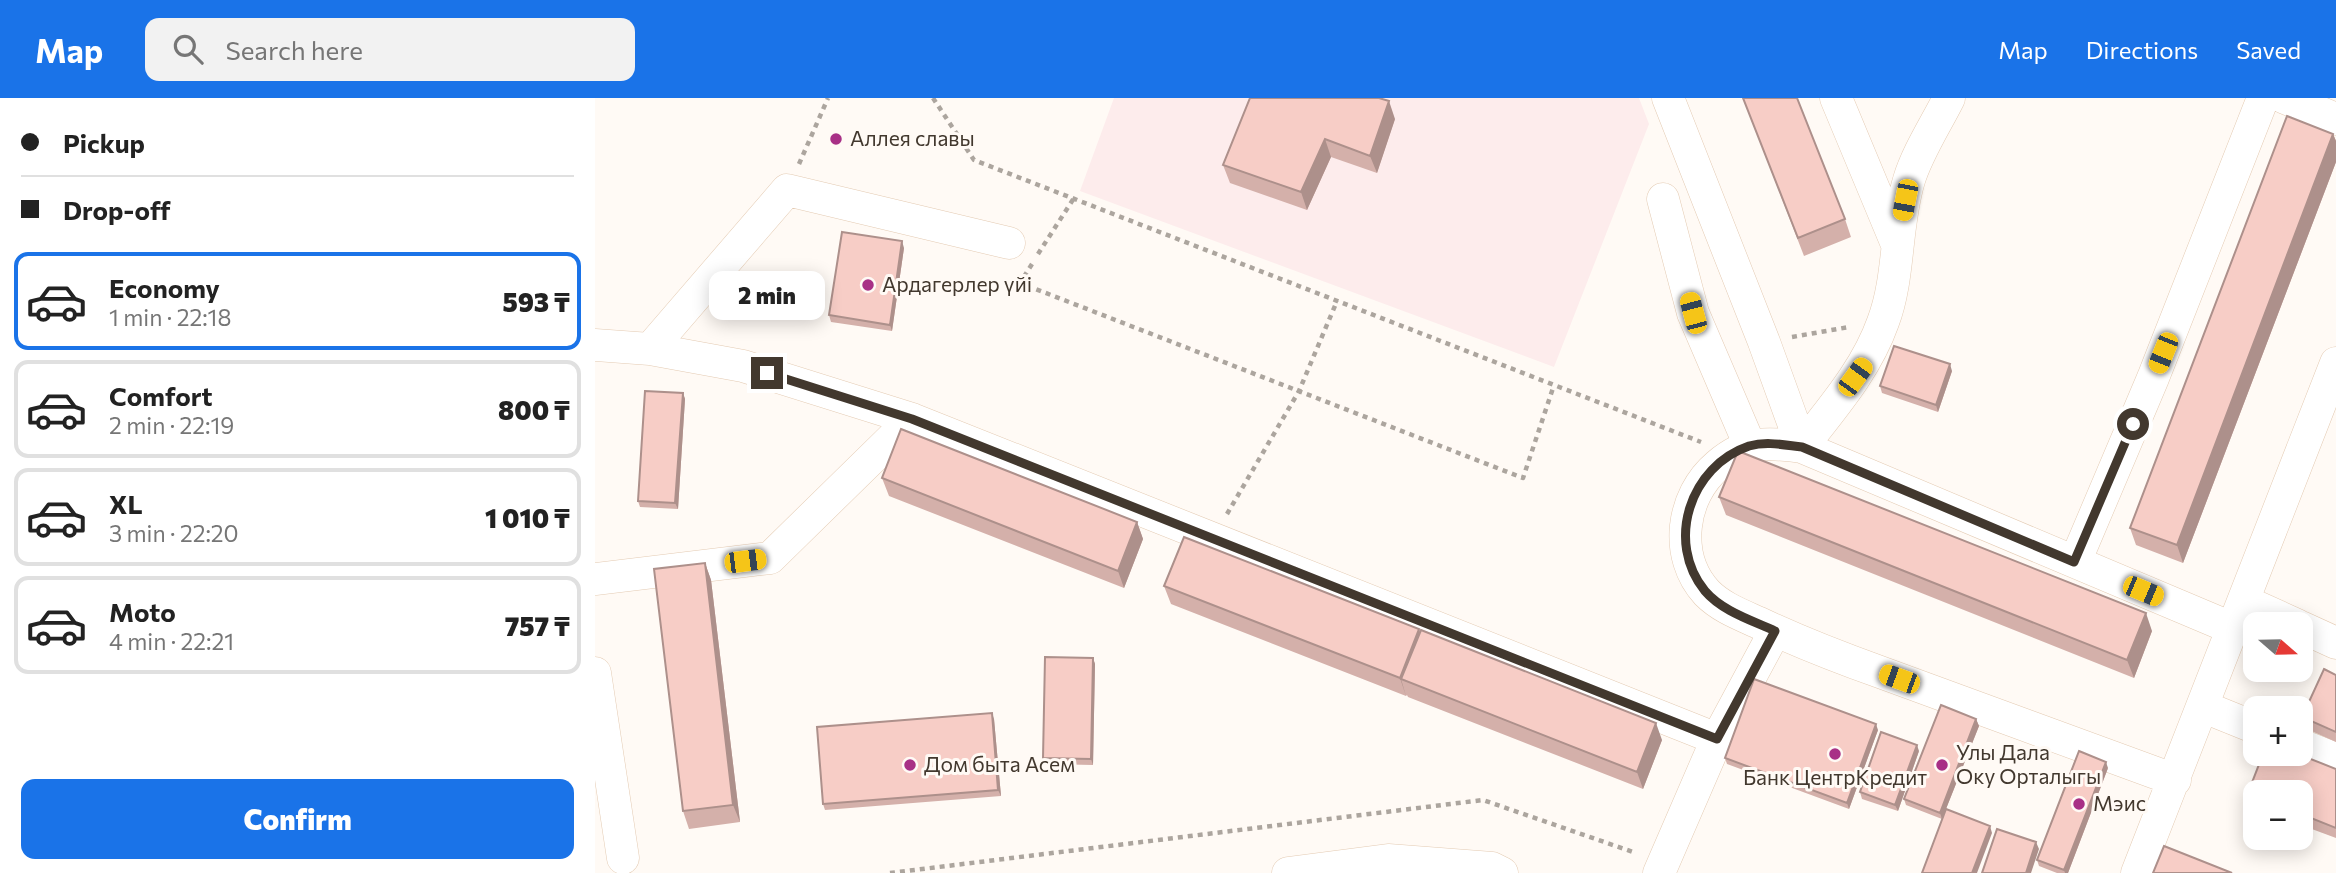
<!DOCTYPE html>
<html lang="en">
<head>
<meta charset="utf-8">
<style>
	:root { --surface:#fff; --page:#f2f2f2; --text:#222; --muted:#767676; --line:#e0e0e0; --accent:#1a73e8 }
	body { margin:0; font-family:Commissioner,sans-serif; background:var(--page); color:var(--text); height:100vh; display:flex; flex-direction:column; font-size:26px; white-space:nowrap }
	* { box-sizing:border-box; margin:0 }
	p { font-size:23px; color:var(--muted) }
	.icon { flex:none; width:38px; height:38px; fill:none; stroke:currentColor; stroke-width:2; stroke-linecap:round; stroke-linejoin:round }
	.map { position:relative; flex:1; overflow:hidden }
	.panel { display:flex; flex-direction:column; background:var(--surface); width:595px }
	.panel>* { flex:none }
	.hud { display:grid; align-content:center; height:154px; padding:0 21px; background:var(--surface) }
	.needle { width:46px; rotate:110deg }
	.tools { position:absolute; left:1648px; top:514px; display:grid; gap:14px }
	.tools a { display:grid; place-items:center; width:70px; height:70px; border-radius:14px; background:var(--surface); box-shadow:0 4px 18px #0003; font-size:35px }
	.end { position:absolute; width:32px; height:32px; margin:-16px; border:9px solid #42382e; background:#fff; box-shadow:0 0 0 4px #fff }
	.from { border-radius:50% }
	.bubble { position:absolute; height:49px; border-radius:14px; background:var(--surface); box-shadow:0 4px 18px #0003; font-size:23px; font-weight:800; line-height:49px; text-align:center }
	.car { position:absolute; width:21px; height:42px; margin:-21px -10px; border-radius:9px; box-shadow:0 0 5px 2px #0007; background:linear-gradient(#f5c518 24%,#345 0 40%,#f5c518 0 76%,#345 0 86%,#f5c518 0) }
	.hud b { display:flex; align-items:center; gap:24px; height:66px; font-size:26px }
	.hud b+b { border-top:2px solid var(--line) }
	.hud i { width:18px; height:18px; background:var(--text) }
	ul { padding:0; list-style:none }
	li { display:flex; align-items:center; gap:21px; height:98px; margin:0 14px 10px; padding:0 7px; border:4px solid var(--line); border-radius:14px }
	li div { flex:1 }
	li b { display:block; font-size:26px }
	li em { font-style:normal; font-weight:800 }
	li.current { border-color:var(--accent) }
	li>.icon { width:63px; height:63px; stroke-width:1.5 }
	.primary-button { display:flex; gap:14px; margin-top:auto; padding:14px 21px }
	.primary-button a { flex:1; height:80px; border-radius:14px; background:var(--accent); color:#fff; font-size:28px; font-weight:800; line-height:80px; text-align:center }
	header { display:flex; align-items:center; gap:42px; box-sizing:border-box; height:98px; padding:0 35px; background:var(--accent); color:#fff }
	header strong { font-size:33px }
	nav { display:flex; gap:38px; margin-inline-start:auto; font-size:24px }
	.search { width:490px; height:63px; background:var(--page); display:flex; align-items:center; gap:18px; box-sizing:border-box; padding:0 24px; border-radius:14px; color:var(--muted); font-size:26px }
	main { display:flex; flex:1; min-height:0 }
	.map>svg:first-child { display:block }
	.education { fill:#fdecec }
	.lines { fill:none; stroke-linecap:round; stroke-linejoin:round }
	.minor-casing { stroke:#e4cbb3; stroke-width:33 }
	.path { stroke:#aca59e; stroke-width:4.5; stroke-dasharray:5 5; stroke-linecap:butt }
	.minor { stroke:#fff; stroke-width:32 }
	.wall { fill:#d4b0aa }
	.shaded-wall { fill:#ad908b }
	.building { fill:#f7cdc6; stroke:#ad908b; stroke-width:2 }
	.route { stroke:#42382e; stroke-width:9 }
	.poi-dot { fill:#a83086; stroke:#fffaf5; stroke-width:2.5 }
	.labels { text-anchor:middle; stroke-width:6; stroke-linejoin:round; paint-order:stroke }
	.poi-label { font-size:21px; fill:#42382e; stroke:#fffaf5; text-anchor:start }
</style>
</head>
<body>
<header>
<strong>Map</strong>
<div class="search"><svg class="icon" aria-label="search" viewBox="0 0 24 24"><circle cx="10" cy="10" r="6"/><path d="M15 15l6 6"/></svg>Search here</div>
<nav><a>Map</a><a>Directions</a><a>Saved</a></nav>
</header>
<main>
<section class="panel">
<div class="hud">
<b><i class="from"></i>Pickup</b>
<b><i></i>Drop-off</b>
</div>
<ul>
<li class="current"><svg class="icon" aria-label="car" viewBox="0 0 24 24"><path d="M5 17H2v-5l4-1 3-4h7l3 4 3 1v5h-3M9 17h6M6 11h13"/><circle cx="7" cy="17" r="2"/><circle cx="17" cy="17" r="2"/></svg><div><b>Economy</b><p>1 min · 22:18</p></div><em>593 ₸</em></li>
<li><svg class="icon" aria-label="car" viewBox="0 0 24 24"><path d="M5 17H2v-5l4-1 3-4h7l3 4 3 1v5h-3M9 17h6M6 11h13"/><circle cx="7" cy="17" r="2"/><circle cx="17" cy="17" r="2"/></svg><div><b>Comfort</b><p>2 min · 22:19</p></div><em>800 ₸</em></li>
<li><svg class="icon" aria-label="car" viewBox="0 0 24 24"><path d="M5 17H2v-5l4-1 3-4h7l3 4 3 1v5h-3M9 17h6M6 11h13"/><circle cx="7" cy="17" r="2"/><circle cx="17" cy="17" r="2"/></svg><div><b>XL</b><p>3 min · 22:20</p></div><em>1 010 ₸</em></li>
<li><svg class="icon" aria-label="car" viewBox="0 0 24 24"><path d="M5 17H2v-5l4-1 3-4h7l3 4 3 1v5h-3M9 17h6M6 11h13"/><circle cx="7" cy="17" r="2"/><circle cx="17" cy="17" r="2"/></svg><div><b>Moto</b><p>4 min · 22:21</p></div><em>757 ₸</em></li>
</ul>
<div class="primary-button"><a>Confirm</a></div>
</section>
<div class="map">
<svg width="1741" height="775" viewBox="0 0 1741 775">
	<rect width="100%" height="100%" fill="#fffaf5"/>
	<!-- education -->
	<path class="education" d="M519,0H1044L1054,26L959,269L485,93Z"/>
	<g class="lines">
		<defs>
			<path id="minor" d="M1073,0L1169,244L1207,349
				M1241,0L1301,144
				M1690,0L1741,21
				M1068,101L1098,215L1155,348
				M0,247L55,251L148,268L317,321L1122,641
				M55,251L192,92L414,145
				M1207,349C1237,310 1271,272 1288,224C1305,179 1300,128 1314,82C1322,55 1341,26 1354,0
				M1480,464L1558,280L1668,0
				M0,481L175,460L317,321
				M1649,503L1702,527
				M1706,529L1741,545
				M0,575L28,760
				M1609,609L1661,630
				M1706,647L1741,661
				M1580,682C1482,646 1383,610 1285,574C1243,559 1202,543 1162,524C1144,516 1126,509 1112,495C1078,458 1086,398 1123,367C1151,343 1172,344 1207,349L1639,531
				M693,775L793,762L897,770L907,775
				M1064,775L1122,641L1180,533
				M1542,775L1741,265"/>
		</defs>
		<!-- minor casing -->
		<use href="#minor" class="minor-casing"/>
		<!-- path -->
		<path class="path" d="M338,0L379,62L1106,344
			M204,66L233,0
			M443,156L479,100
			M437,166L425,185L928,380L959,287
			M1197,239L1254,229
			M632,416L704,293L742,203
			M295,775L888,702L1041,755"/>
		<!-- minor -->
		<use href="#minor" class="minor"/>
	</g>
	<!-- wall -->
	<path class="wall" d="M1148,0L1250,121L1256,139L1209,158Z
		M800,21L782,75L736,59L712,112L635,85L628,67Z
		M1738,36L1741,43V64L1588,465L1541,447L1535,430Z
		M309,150L297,233L236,224L234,217Z
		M1357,273L1343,314L1287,295L1285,288Z
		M88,295L90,301L83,411L45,409L43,403Z
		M287,380L542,424L548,441L529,490L294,398Z
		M1124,399L1557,533L1539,580L1131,417Z
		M110,465L116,482L145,724L94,731L88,713Z
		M569,488L825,534L1067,642L1048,691L813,599L812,597L811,598L576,506Z
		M498,560L500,566L498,667L450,666L448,660Z
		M1741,577V644L1712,631L1707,619Z
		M399,621L406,698L230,712L228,706Z
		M1381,621L1384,628L1347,721L1311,707L1309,701Z
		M1283,632L1254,711L1132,666L1130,660Z
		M1324,653L1303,713L1267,701L1265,694Z
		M1513,670L1473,775H1462L1444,768L1442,762Z
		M1741,671V740L1706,727V695H1661V709L1658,708L1653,695Z"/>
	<!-- shaded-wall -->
	<path class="shaded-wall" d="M794,3L800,21L782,75L775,58Z
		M1738,36L1741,43V64L1588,465L1582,447Z
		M730,41L736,59L712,112L706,94Z
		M307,143L309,150L297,233L295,227Z
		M1355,266L1357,273L1343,314L1341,307Z
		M88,295L90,301L83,411L80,405Z
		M542,424L548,441L529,490L523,473Z
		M110,465L116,482L145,724L138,707Z
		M1551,515L1557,533L1539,580L1532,562Z
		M824,531L830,549L806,581L811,598L805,580Z
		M498,560L500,566L498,667L496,661Z
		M397,615L399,621L406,698L403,692Z
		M1381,621L1384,628L1347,721L1345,715Z
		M1061,625L1067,642L1048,691L1042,674Z
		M1281,626L1283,632L1254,711L1252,705Z
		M1322,647L1324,653L1303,713L1300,707Z
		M1511,664L1513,670L1473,775H1470L1469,772Z
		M1395,728L1397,735L1382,775H1377Z
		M1441,744L1444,751L1436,775H1431Z"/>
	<!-- building -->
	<path class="building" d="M655,0H784L794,3L775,58L730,41L706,94L628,67Z
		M1148,0H1202L1250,121L1203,140Z
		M1692,18L1738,36L1582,447L1535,430Z
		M247,134L307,143L295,227L234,217Z
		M1299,248L1355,266L1341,307L1285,288Z
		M50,293L88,295L80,405L43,403Z
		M306,331L542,424L523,473L287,380Z
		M1143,353L1551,515L1532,562L1124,399Z
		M589,439L824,531L805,580L569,488Z
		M110,465L138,707L88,713L59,471Z
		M826,532L1061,625L1042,674L806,581Z
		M450,559L498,560L496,661L448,660Z
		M1729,571L1741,577V634L1707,619Z
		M1159,581L1281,626L1252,705L1130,660Z
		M1346,607L1381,621L1345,715L1309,701Z
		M397,615L403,692L228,706L222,629Z
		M1286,634L1322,647L1300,707L1265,694Z
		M1484,653L1511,664L1469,772L1442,762Z
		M1668,656H1703L1741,671V730L1706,716V695H1661V698L1653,695Z
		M1351,711L1395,728L1377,775H1327Z
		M1402,731L1441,744L1431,775H1387Z
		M1569,748L1637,775H1558Z"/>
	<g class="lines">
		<!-- route -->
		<path class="route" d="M172,275L317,321L1122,641L1180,533C1156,522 1127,513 1110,493C1070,444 1095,368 1154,348C1172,343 1189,347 1207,349L1479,464L1538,326"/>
	</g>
	<!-- markers -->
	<g class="poi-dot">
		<circle cx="241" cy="41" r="7"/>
		<circle cx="273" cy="187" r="7"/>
		<circle cx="1240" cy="656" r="7"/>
		<circle cx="315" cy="667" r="7"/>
		<circle cx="1347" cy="667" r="7"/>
		<circle cx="1484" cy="706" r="7"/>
	</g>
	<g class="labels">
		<!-- poi labels -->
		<g class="poi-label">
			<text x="255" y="48">Аллея славы</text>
			<text x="287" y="194">Ардагерлер үйі</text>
			<text x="1361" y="662">Улы Дала<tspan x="1361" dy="24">Оку Орталыгы</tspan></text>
			<text x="329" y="674">Дом быта Асем</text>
			<text x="1240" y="687" text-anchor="middle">Банк ЦентрКредит</text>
			<text x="1498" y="713">Мэис</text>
		</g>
	</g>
</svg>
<div class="tools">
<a><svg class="needle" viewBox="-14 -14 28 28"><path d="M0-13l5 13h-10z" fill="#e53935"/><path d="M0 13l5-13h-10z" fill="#767676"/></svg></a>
<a>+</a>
<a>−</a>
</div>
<i class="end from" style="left:1538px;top:326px"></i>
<i class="end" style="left:172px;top:275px"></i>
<div class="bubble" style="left:114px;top:173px;width:116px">2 min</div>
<i class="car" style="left:1310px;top:102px;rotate:191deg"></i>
<i class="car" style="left:1098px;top:215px;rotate:345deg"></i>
<i class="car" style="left:1568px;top:255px;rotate:202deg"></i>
<i class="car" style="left:1260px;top:279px;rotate:36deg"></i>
<i class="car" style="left:150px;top:463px;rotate:83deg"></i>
<i class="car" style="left:1548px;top:493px;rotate:113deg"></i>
<i class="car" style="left:1304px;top:581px;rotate:290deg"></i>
</div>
</main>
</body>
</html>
